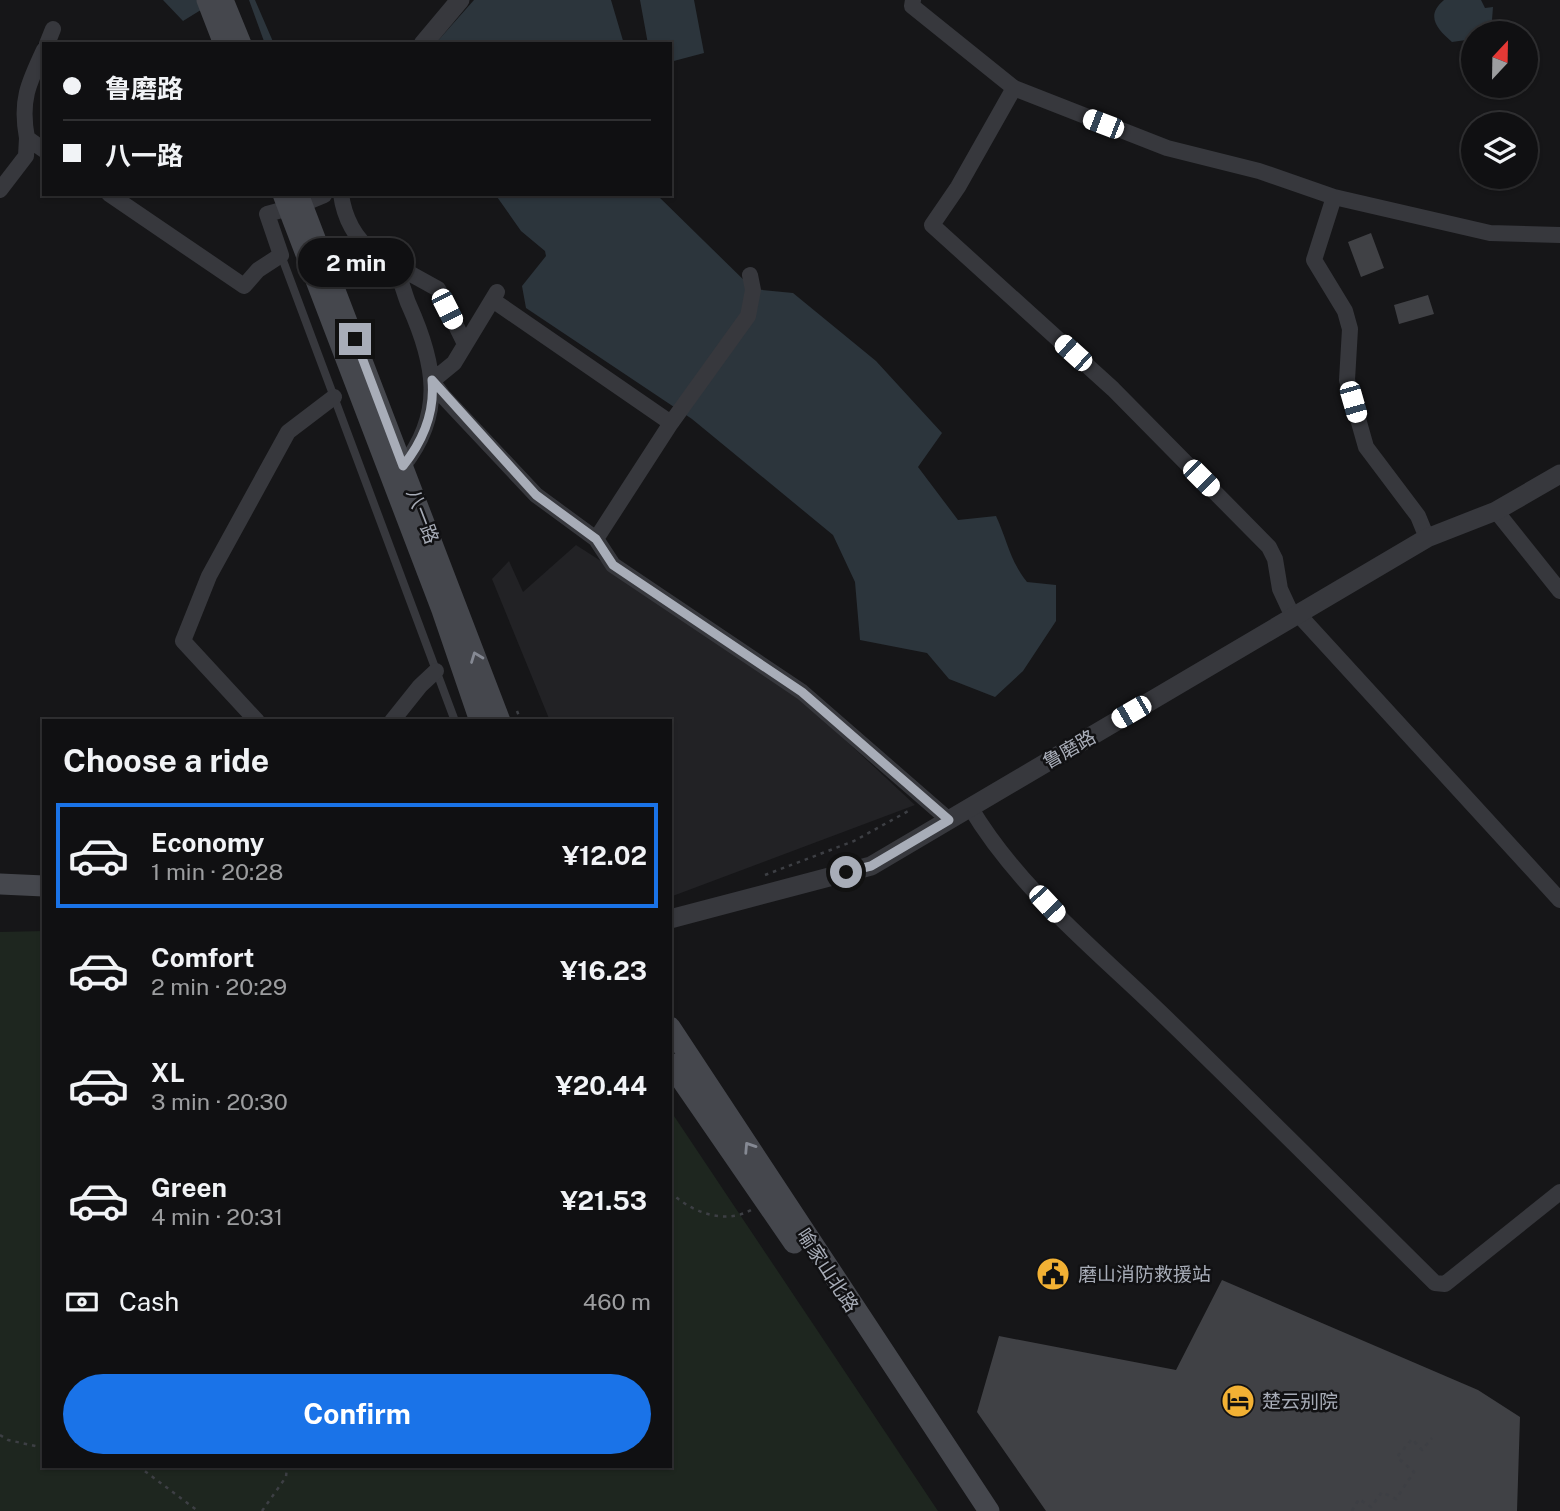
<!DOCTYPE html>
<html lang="en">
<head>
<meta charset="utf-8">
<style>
	:root { --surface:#101012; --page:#19191b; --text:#f1f3f6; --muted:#9c9d9f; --line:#303032; --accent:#1a73e8 }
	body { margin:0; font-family:"Public Sans","Noto Sans SC",sans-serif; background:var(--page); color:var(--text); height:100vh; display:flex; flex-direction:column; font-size:26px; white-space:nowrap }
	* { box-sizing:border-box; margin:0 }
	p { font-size:23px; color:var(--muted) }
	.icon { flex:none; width:38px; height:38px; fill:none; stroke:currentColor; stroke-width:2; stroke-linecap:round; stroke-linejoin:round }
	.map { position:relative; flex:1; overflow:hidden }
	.panel { position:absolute; left:42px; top:719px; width:630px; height:749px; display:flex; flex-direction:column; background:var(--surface); border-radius:0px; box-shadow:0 2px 5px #0004,0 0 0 2px var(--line) }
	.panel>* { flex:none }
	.top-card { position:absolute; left:42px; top:42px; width:630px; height:154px; border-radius:0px; box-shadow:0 2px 5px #0004,0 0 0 2px var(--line); display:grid; align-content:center; height:154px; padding:0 21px; background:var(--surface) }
	.needle { width:46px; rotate:22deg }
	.controls { position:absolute; left:1461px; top:21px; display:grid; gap:14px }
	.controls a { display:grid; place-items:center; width:77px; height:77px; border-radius:50%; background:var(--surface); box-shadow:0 2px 5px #0004,0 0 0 2px var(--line); font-size:35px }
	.end { position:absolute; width:32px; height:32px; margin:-16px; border:9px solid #a8adb8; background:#111; box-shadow:0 0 0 4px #111 }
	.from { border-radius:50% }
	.bubble { position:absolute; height:49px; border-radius:24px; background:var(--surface); box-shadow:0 2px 5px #0004,0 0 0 2px var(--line); font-size:23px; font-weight:700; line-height:49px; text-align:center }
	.car { position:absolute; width:21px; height:42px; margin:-21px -10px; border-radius:9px; box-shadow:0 0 5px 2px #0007; background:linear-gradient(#fff 24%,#345 0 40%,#fff 0 76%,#345 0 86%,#fff 0) }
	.top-card b { display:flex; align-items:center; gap:24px; height:66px; font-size:26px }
	.top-card b+b { border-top:2px solid var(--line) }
	.top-card i { width:18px; height:18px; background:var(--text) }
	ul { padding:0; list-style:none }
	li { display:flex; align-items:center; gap:21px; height:105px; margin:0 14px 10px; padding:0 7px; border:4px solid transparent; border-radius:0px }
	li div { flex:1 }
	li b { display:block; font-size:26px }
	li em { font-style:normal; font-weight:700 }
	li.selected { border-color:var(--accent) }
	li>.icon { width:63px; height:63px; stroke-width:1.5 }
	h2 { padding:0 21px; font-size:32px; line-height:84px }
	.pay { display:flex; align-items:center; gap:18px; height:77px; padding:0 21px; font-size:26px }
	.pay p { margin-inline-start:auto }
	.action { display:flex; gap:14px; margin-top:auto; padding:14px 21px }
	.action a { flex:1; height:80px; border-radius:42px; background:var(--accent); color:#fff; font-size:28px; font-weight:700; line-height:80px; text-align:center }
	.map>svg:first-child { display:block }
	.built { fill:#222225 }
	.green { fill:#1e261f }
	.water { fill:#2c353c }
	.building { fill:#404145 }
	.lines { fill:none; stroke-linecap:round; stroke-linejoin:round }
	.path { stroke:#3d3f44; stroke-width:2.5; stroke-dasharray:3.5 5; stroke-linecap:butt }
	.service { stroke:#37383d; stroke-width:8 }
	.minor { stroke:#37383d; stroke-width:16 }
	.tertiary { stroke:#37383d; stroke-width:19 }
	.secondary { stroke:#45474d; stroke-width:21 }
	.oneway { stroke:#858993 }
	.route { stroke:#a8adb8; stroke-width:9 }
	.labels { text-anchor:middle; stroke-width:5; stroke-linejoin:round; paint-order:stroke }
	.street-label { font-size:19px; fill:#a8adb8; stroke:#111113 }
	.poi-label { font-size:19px; fill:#a8adb8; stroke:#111113; text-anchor:start }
</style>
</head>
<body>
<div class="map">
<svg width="1560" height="1511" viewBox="0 0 1560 1511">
	<rect width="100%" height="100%" fill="#161618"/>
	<!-- built -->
	<path class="built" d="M576,545L769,669L915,805L670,897V721H550L492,579L509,561L523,592Z"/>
	<!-- green -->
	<path class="green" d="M44,931V1466H670V1110L938,1511H0V932Z"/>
	<!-- water -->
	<path class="water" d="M163,0H217L183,21Z
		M249,0H255L274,44H265Z
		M474,0H611L624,44H435Z
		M640,0H694L704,53L670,62V44H648Z
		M1444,0H1481L1485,8L1493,7L1492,20L1482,33H1474L1473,39L1452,42C1437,29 1425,16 1444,0Z
		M495,194H656L753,289L793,293L876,361L942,433L918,467L958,520L996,516C1008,542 1009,559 1027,582L1056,585V621L1023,671L995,697L949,679L927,653L860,640L855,582L833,535L692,419L526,308L522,286L546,256L545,251L521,231Z"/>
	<!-- building -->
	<path class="building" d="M1371,233L1384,268L1361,277L1348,242Z
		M1428,295L1434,314L1399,324L1394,305Z
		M1222,1280L1478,1390L1520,1417L1517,1511H1046L977,1412L999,1336L1176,1370Z"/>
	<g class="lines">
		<!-- path -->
		<path class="path" d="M401,44L406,38
			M517,711L521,721
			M765,875L854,841L912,809
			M670,1192C691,1212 724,1225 751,1210
			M0,1435L8,1440L44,1448
			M129,1466L142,1469L198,1511
			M262,1511L286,1477L287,1466
			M1352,1511L1359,1499L1371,1507L1382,1492L1396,1499L1414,1472L1397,1457L1412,1439L1422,1450L1432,1438"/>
		<!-- service -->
		<path class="service" d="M281,255L455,721"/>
		<!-- minor -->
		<path class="minor" d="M913,0L912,6L1014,88L958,187L932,225L1113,389L1269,547L1275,559L1280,589L1293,617
			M47,44L53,29
			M1014,88L1167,148L1259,171L1334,197L1314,260L1345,311L1350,329L1347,380L1366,447L1418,516L1427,538
			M27,138C20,101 28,84 44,50
			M0,190L26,156L27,138L44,150
			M109,194L244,286L258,270L281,255L267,214L289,208
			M341,194C344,217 355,240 375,253C383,259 389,262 395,270C402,280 404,294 409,305C435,363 445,413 403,466
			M1334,197L1490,233L1560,235
			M391,263L438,289L464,342
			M497,292L454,363L432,381L443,396L536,495L596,539L613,565L802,692L949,820
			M494,301L671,423L596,539
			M671,423L748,316L753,290L750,275
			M1496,511L1560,591
			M1298,614L1560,900
			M257,721L183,641L209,576L288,432L334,397
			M392,721L420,686L436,671
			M970,807C1019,889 1094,948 1161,1013C1253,1102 1344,1193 1435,1283L1445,1284L1560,1192"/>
		<!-- tertiary -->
		<path class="tertiary" d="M423,44L460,0
			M289,208L323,194
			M670,919L871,866L1427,538L1496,511L1560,474"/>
		<!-- secondary -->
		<path class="secondary" d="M207,0L224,44
			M223,0L241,44
			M283,194L442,610L480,721
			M298,194L500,721
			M0,884L44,886
			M670,1027L989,1511
			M670,1063L794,1243"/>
	</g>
	<!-- one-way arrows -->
	<defs><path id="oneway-chevron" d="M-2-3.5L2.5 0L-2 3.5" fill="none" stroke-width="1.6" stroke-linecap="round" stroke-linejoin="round" transform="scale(1.75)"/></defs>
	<g class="oneway">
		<use href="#oneway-chevron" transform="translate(476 657) rotate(-111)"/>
		<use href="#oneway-chevron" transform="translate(749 1147) rotate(-123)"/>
	</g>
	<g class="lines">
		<!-- route -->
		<path class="route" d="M355,339L403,466C423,441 435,413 432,380L536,495L596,539L613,565L802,692L949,820L871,866L846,872"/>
	</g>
	<!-- icons -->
	<defs>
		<symbol id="civic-disc" viewBox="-11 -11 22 22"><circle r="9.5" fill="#f2b134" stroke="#111113"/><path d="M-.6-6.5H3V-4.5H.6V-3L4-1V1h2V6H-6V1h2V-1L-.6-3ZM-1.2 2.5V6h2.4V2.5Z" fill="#111"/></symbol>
		<symbol id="hotel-disc" viewBox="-11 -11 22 22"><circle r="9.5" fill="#f2b134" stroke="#111113"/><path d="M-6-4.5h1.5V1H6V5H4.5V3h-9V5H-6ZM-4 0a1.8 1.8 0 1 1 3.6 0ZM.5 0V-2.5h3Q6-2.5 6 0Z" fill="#111"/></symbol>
	</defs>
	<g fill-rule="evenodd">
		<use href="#civic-disc" x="1034" y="1255" width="38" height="38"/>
		<use href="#hotel-disc" x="1219" y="1382" width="38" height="38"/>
	</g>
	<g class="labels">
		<!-- street labels -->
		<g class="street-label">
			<text transform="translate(423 516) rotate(69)" y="7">八一路</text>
			<text transform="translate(1069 749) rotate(-30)" y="7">鲁磨路</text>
			<text transform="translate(828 1270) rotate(57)" y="7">喻家山北路</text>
		</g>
		<!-- poi labels -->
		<g class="poi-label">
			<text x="1078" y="1281">磨山消防救援站</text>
			<text x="1262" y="1408">楚云别院</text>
		</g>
	</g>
</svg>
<div class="controls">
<a><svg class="needle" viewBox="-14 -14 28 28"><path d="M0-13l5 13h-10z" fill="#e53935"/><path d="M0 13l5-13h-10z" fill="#9c9d9f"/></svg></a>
<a><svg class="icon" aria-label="layers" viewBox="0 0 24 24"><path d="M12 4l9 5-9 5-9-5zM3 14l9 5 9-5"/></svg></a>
</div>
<i class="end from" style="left:846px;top:872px"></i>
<i class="end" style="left:355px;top:339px"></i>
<div class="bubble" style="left:298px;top:238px;width:116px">2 min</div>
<i class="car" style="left:1103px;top:124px;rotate:291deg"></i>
<i class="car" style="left:447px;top:309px;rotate:153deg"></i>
<i class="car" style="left:1073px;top:353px;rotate:312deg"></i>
<i class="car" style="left:1353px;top:402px;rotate:164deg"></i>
<i class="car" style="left:1201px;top:478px;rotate:135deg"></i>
<i class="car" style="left:1131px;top:712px;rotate:240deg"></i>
<i class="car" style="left:1047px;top:904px;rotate:137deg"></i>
<div class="top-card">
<b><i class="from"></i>鲁磨路</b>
<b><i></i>八一路</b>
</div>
<section class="panel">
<h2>Choose a ride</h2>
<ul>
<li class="selected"><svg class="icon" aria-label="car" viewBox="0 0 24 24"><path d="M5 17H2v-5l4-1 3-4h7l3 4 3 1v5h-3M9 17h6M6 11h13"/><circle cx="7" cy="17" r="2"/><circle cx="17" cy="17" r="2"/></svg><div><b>Economy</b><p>1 min · 20:28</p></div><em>¥12.02</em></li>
<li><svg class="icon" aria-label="car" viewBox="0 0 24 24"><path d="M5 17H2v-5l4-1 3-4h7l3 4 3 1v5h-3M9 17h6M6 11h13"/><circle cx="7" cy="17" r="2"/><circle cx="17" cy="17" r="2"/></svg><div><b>Comfort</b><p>2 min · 20:29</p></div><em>¥16.23</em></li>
<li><svg class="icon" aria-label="car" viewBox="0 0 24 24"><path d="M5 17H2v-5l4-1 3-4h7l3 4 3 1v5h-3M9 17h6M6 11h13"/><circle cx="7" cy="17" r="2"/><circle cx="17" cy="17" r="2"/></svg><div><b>XL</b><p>3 min · 20:30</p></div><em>¥20.44</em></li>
<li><svg class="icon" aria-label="car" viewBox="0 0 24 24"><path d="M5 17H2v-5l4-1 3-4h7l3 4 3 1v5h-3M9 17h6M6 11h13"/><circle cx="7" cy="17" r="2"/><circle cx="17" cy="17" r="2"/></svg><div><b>Green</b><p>4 min · 20:31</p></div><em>¥21.53</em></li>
</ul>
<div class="pay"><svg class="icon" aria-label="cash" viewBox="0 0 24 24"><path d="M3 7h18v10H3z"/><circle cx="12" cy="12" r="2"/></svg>Cash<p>460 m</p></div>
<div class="action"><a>Confirm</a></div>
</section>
</div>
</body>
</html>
